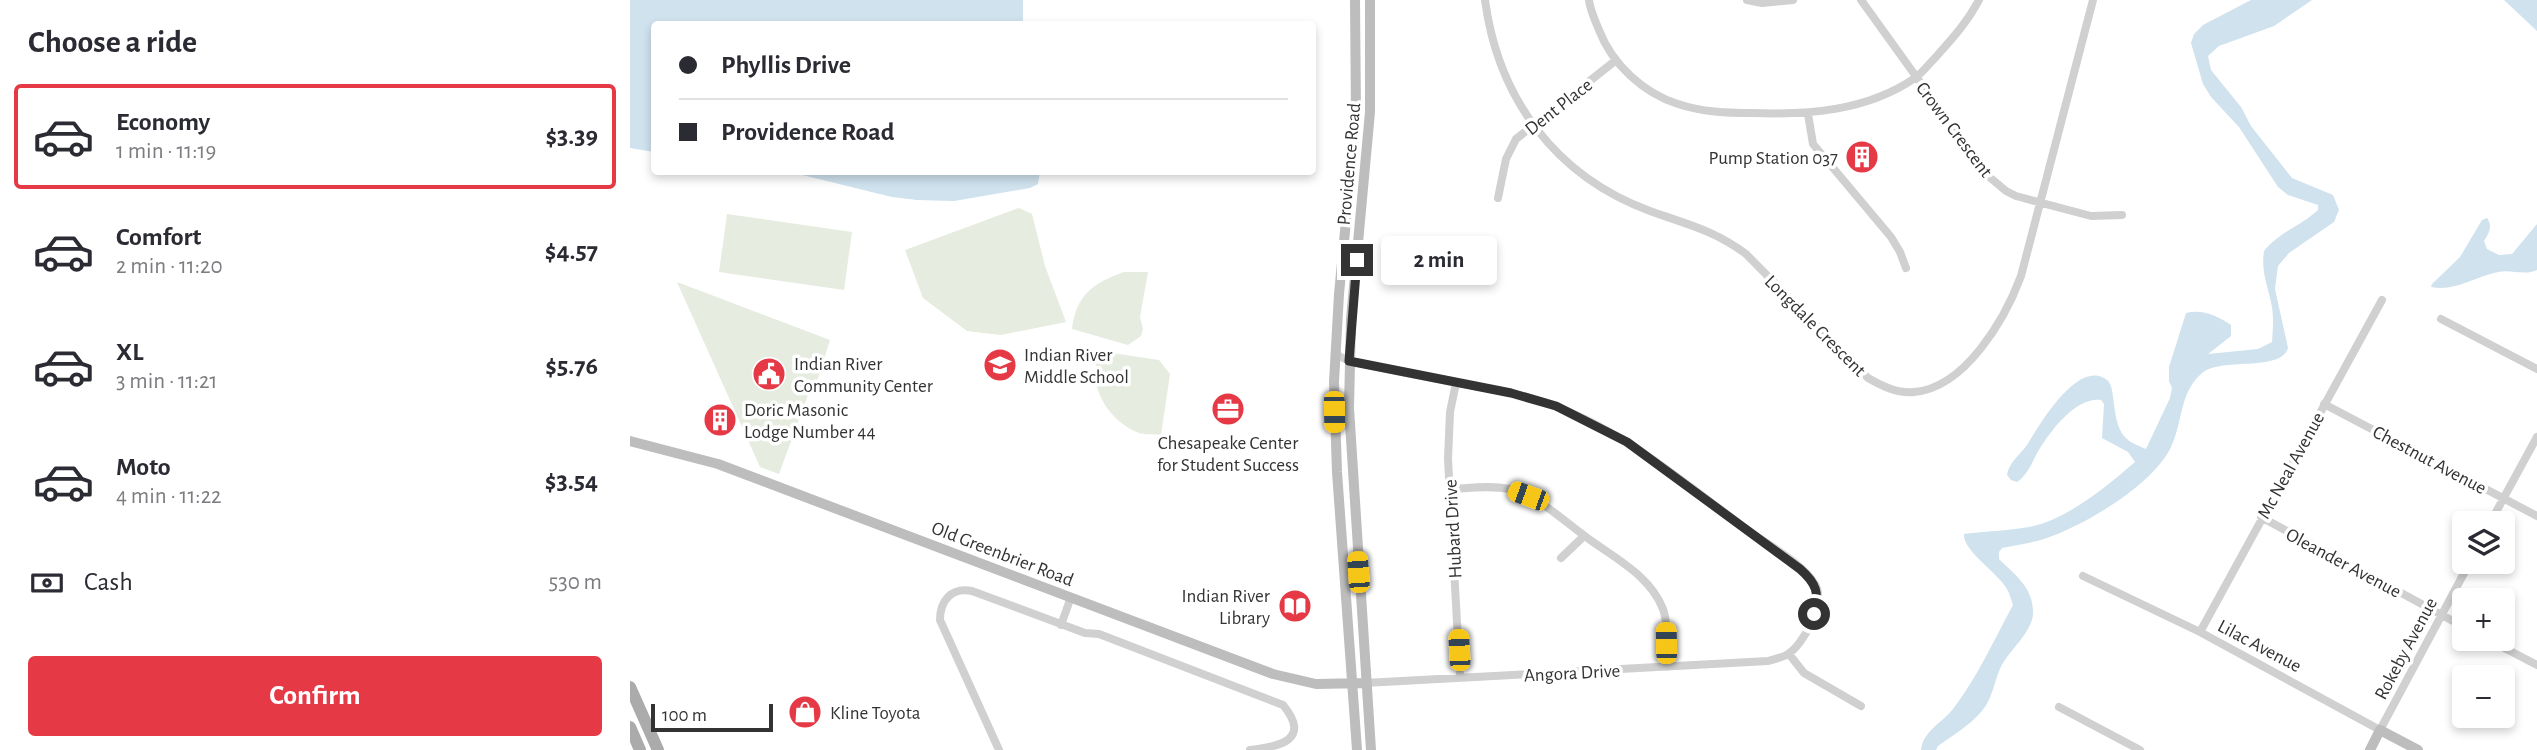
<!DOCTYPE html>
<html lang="en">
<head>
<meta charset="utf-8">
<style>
	:root { --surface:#fff; --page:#f2f2f3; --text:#2b2b33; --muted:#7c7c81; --line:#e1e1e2; --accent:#e63946 }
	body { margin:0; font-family:"Alegreya Sans",sans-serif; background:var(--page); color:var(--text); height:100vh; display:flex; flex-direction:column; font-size:26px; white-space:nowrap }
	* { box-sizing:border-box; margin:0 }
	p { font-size:23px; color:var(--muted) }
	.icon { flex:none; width:38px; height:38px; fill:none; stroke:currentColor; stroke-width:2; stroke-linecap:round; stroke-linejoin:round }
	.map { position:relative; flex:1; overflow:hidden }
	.side { display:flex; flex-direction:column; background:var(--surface); width:630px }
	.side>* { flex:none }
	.banner { position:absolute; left:21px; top:21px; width:665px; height:154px; border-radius:7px; box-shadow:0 4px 10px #0003; display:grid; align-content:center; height:154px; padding:0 28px; background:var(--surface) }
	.fabs { position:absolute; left:1822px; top:511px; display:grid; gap:14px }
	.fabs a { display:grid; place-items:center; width:63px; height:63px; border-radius:7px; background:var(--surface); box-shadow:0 4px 10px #0003; font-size:35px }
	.scale { position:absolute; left:21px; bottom:18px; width:122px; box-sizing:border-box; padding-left:7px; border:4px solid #333; border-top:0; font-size:19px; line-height:24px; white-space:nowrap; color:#333; -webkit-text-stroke:5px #fff; paint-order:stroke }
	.end { position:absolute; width:32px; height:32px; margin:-16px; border:9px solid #333; background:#fff; box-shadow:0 0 0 4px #fff }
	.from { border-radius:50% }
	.bubble { position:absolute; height:49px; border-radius:7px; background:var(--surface); box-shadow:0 4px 10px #0003; font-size:23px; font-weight:600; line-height:49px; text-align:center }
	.car { position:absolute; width:21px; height:42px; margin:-21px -10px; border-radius:9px; box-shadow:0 0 5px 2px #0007; background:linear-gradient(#f5c518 24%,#345 0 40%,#f5c518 0 76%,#345 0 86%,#f5c518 0) }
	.banner b { display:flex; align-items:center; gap:24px; height:66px; font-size:26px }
	.banner b+b { border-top:2px solid var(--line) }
	.banner i { width:18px; height:18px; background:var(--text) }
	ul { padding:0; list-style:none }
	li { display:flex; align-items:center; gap:21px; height:105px; margin:0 14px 10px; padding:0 14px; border:4px solid transparent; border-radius:7px }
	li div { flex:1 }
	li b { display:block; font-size:26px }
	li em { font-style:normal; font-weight:600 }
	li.active { border-color:var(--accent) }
	li>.icon { width:63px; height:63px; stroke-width:1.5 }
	h2 { padding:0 28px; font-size:32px; line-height:84px }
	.pay { display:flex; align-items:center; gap:18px; height:77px; padding:0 28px; font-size:26px }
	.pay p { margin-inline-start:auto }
	.button { display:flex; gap:14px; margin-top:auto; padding:14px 28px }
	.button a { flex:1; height:80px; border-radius:7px; background:var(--accent); color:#fff; font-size:28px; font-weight:600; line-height:80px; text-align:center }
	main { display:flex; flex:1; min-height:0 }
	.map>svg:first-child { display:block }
	.green { fill:#e6ecdf }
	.water { fill:#cfe2ee }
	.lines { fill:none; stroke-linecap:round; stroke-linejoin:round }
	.street { stroke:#d0d0d0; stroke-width:8 }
	.secondary { stroke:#bdbdbd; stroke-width:10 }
	.primary { stroke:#ababab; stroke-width:12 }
	.route { stroke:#333; stroke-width:9 }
	.labels { text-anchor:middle; stroke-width:7; stroke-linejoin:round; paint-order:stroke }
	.street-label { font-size:19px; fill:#333; stroke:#fff }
	.poi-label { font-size:19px; fill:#333; stroke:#fff; text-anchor:start }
</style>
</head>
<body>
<main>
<section class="side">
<h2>Choose a ride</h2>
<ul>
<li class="active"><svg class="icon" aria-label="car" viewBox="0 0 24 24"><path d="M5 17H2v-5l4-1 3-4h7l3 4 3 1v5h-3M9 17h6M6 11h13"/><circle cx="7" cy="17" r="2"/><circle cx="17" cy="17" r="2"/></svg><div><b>Economy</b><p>1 min · 11:19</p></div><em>$3.39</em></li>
<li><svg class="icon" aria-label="car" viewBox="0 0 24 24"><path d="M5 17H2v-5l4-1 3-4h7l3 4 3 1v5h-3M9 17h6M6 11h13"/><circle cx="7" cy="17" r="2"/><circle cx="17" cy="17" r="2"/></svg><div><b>Comfort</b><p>2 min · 11:20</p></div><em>$4.57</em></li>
<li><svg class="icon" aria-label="car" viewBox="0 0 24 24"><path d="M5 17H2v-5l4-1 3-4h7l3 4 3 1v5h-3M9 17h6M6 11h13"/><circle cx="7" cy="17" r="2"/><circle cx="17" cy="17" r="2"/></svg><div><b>XL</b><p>3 min · 11:21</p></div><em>$5.76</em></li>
<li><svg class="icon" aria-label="car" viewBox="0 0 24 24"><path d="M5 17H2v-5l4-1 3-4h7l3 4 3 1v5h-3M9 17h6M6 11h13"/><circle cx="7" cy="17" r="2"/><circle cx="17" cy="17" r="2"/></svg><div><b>Moto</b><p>4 min · 11:22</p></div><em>$3.54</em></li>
</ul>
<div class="pay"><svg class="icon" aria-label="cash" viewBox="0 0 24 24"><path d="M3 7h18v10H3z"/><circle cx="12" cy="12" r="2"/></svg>Cash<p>530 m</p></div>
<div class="button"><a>Confirm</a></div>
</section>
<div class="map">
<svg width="1907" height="750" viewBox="0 0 1907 750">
	<rect width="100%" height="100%" fill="#fff"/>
	<!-- green -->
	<path class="green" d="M389,208L402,214L415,266L436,322L371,335L337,331L293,298L275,250Z
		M97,214L222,232L214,290L89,272Z
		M494,272H518L510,317L513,329L511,336L498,345L442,329C446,295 463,283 494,272Z
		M47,282L200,340L185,388L181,387L149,474L130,467Z
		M469,351L529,360L540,374L531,435C524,434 516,435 509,433C485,424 465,398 465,373C465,366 468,358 469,351Z"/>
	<!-- water -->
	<path class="water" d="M0,0H393V24H24V152L0,148Z
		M1621,0H1682L1644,26L1589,46L1578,56L1581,70L1611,107L1621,126L1662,178L1703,195L1709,210L1704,222L1659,253L1648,266L1645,289L1658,348C1650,373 1590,356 1571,374C1549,394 1553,422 1541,447C1523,485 1454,526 1414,539C1401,543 1386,545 1372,548L1369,552V559C1385,575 1403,587 1403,612C1404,629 1382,648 1373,663C1364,678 1364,698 1351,712C1340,725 1322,736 1308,746L1306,750H1291C1293,731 1312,723 1323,709C1347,678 1364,640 1383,605C1381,600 1380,594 1377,589C1368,573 1332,550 1334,534C1355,531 1378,531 1399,527C1437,520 1477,486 1505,462L1498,452L1472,438L1474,404L1471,400C1447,397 1424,427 1412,445C1403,458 1400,473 1387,482L1381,480L1377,475C1379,462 1389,456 1397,445C1408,427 1448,357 1477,380C1487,387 1480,425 1497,439C1502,444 1510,446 1516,449L1540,398L1542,388L1539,381V367L1556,313C1573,309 1587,316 1601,325V336L1578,354L1628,349L1642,342C1643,328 1644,315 1641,302C1637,284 1631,270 1634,251C1649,232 1671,226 1688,210V205L1658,195L1648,187L1609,127L1581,97L1573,84L1561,43L1564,34L1573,25Z
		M1874,0H1907V31Z
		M160,172H410L408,184L400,188L324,201L287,200L262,197Z
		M1857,218C1863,227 1859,233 1854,241L1857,249L1869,255L1882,254L1907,224V270C1894,276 1881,269 1868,272C1844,277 1825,292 1801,287L1802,284L1830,257L1852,220Z"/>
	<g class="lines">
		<!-- street -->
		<path class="street" d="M855,0C868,98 925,176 1020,211C1056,224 1084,230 1116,254L1238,378C1252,386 1268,394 1284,392C1335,388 1375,319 1391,276L1463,0
			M959,0C960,10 965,20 969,30C982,64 1013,93 1048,104C1072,112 1097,113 1122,113C1178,115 1237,111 1285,78C1292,73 1298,65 1304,59C1321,40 1337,23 1349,0
			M1117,0L1132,3L1163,0
			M1231,0L1357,175L1376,191L1386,196L1461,216L1492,215
			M1178,114L1183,144L1261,237L1270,252L1276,268
			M868,198L876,159L886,139L985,61
			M1811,319L1907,369
			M705,354L719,361C756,369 792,376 829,383C862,390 896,394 927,407C998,434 1058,486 1119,531C1138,545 1172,563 1185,584C1196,602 1174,644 1158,654C1152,658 1144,659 1138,661L735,683
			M826,383L820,412L818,459L830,677
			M1694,404L1907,516
			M821,489C840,488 861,485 879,489C909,496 931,519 956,537C983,557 1020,575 1033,609C1039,627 1036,648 1037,667
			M1631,517L1834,627
			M1860,523L1907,437
			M931,558L954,536
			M1453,576L1570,632L1750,730L1840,562
			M431,625L441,597
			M1570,632L1752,300
			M1857,639L1907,665
			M1159,654L1174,673L1231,706
			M1429,707L1510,750
			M369,750L310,620C310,601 321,587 342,591L455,633L469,634L653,705C682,740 649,747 620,750"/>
		<!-- secondary -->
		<path class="secondary" d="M725,0L726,116L709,294L704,382L707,472L727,750
			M740,0V112L721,319L719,408L741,750
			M0,441L88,464L643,674L686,684L735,683
			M1740,750L1750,730L1788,750"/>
		<!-- primary -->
		<path class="primary" d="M0,687L28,750
			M0,727L10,750"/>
	</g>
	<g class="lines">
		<!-- route -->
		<path class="route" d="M727,260L719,361L881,393L926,406L997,442L1170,569C1186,583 1190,593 1184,614"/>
	</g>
	<!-- icons -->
	<defs>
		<symbol id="building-disc" viewBox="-11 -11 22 22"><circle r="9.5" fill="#e63946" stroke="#fff"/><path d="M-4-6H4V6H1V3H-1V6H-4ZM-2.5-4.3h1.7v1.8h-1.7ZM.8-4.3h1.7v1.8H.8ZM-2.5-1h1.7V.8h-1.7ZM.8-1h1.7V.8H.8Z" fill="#fff"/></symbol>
		<symbol id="school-disc" viewBox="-11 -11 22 22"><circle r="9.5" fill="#e63946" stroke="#fff"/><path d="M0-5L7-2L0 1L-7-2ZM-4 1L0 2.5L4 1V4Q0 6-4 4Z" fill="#fff"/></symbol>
		<symbol id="civic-disc" viewBox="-11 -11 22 22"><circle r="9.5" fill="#e63946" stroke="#fff"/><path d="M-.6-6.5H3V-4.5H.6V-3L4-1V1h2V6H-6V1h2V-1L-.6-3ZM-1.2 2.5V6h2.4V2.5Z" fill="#fff"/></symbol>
		<symbol id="office-disc" viewBox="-11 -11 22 22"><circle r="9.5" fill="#e63946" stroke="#fff"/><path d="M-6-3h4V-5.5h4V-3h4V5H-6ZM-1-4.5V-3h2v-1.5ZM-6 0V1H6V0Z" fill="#fff"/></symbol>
		<symbol id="library-disc" viewBox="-11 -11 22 22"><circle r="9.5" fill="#e63946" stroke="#fff"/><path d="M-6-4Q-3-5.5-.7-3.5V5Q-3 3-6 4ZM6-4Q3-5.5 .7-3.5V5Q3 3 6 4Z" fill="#fff"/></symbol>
		<symbol id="shop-disc" viewBox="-11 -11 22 22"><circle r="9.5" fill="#e63946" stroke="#fff"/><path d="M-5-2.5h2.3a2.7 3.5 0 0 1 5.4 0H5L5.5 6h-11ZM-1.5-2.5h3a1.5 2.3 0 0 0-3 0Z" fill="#fff"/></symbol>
	</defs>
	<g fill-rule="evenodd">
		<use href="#building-disc" x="1213" y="138" width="38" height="38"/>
		<use href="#school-disc" x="351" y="346" width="38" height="38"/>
		<use href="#civic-disc" x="120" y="355" width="38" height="38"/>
		<use href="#office-disc" x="579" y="390" width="38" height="38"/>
		<use href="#building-disc" x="71" y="401" width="38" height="38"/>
		<use href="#library-disc" x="646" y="587" width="38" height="38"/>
		<use href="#shop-disc" x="156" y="693" width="38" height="38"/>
	</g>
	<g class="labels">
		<!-- street labels -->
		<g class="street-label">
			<text transform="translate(928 106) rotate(-38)" y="7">Dent Place</text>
			<text transform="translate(1325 129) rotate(53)" y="7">Crown Crescent</text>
			<text transform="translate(718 164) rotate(-85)" y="7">Providence Road</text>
			<text transform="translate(1186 325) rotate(45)" y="7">Longdale Crescent</text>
			<text transform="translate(1800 459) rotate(28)" y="7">Chestnut Avenue</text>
			<text transform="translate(1660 465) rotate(-61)" y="7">Mc Neal Avenue</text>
			<text transform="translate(822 529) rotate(-93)" y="7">Hubard Drive</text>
			<text transform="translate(373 553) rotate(21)" y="7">Old Greenbrier Road</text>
			<text transform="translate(1714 562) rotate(28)" y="7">Oleander Avenue</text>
			<text transform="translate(1630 645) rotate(28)" y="7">Lilac Avenue</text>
			<text transform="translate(1775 648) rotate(-62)" y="7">Rokeby Avenue</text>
			<text transform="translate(942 672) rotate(-3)" y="7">Angora Drive</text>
		</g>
		<!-- poi labels -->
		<g class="poi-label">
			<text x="1208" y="164" text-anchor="end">Pump Station 037</text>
			<text x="394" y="361">Indian River<tspan x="394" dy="22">Middle School</tspan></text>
			<text x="164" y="370">Indian River<tspan x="164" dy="22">Community Center</tspan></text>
			<text x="114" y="416">Doric Masonic<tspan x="114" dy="22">Lodge Number 44</tspan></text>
			<text x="598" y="449" text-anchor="middle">Chesapeake Center<tspan x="598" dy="22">for Student Success</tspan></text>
			<text x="640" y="602" text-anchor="end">Indian River<tspan x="640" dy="22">Library</tspan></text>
			<text x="200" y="719">Kline Toyota</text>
		</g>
	</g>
</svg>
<div class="fabs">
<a><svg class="icon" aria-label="layers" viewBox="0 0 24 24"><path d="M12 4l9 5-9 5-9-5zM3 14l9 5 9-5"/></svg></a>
<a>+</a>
<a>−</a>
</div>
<div class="scale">100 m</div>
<i class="end from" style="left:1184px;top:614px"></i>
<i class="end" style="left:727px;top:260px"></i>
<div class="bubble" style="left:751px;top:236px;width:116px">2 min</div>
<i class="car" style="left:704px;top:412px;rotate:179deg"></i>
<i class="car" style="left:898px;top:496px;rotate:290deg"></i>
<i class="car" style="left:728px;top:572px;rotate:356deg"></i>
<i class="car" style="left:1036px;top:643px;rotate:359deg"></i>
<i class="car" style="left:829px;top:650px;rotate:357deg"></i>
<div class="banner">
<b><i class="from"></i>Phyllis Drive</b>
<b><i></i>Providence Road</b>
</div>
</div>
</main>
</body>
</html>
